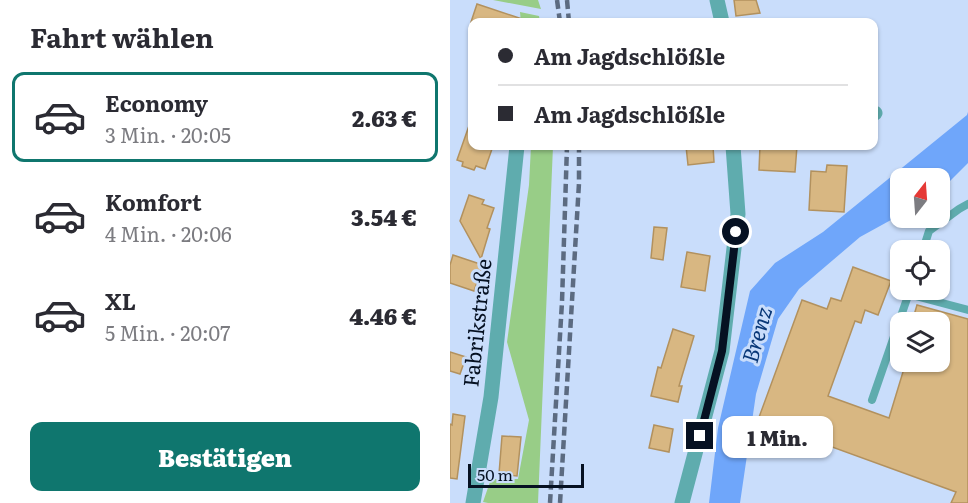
<!DOCTYPE html>
<html lang="de">
<head>
<meta charset="utf-8">
<style>
	:root { --surface:#fff; --page:#f2f2f3; --text:#2b2b33; --muted:#7c7c81; --line:#e1e1e2; --accent:#0f766e }
	body { margin:0; font-family:Literata,serif; background:var(--page); color:var(--text); height:100vh; display:flex; flex-direction:column; font-size:22px; white-space:nowrap }
	* { box-sizing:border-box; margin:0 }
	p { font-size:20px; color:var(--muted) }
	.icon { flex:none; width:33px; height:33px; fill:none; stroke:currentColor; stroke-width:2; stroke-linecap:round; stroke-linejoin:round }
	.map { position:relative; flex:1; overflow:hidden }
	.drawer { display:flex; flex-direction:column; background:var(--surface); width:450px }
	.drawer>* { flex:none }
	.banner { position:absolute; left:18px; top:18px; width:410px; height:132px; border-radius:12px; box-shadow:0 2px 4px #0004; display:grid; align-content:center; height:132px; padding:0 30px; background:var(--surface) }
	.needle { width:39px; rotate:17deg }
	.controls { position:absolute; left:440px; top:168px; display:grid; gap:12px }
	.controls a { display:grid; place-items:center; width:60px; height:60px; border-radius:12px; background:var(--surface); box-shadow:0 2px 4px #0004; font-size:30px }
	.scale { position:absolute; left:18px; bottom:15px; width:116px; box-sizing:border-box; padding-left:6px; border:3px solid #061122; border-top:0; font-size:16px; line-height:21px; white-space:nowrap; color:#061122; -webkit-text-stroke:4px #c9ddfb; paint-order:stroke }
	.end { position:absolute; width:27px; height:27px; margin:-14px; border:8px solid #061122; background:#fff; box-shadow:0 0 0 3px #fff }
	.from { border-radius:50% }
	.bubble { position:absolute; height:42px; border-radius:12px; background:var(--surface); box-shadow:0 2px 4px #0004; font-size:20px; font-weight:800; line-height:42px; text-align:center }
	.banner b { display:flex; align-items:center; gap:21px; height:57px; font-size:22px }
	.banner b+b { border-top:2px solid var(--line) }
	.banner i { width:15px; height:15px; background:var(--text) }
	ul { padding:0; list-style:none }
	li { display:flex; align-items:center; gap:18px; height:90px; margin:0 12px 9px; padding:0 18px; border:3px solid transparent; border-radius:12px }
	li div { flex:1 }
	li b { display:block; font-size:22px }
	li em { font-style:normal; font-weight:800 }
	li.active { border-color:var(--accent) }
	li>.icon { width:54px; height:54px; stroke-width:1.5 }
	h2 { padding:0 30px; font-size:27px; line-height:72px }
	.action { display:flex; gap:12px; margin-top:auto; padding:12px 30px }
	.action a { flex:1; height:69px; border-radius:12px; background:var(--accent); color:#fff; font-size:24px; font-weight:800; line-height:69px; text-align:center }
	main { display:flex; flex:1; min-height:0 }
	.map>svg:first-child { display:block }
	.green { fill:#98cd87 }
	.water { fill:#6fa6fa }
	.building { fill:#d8b782; stroke:#b2915e; stroke-width:1.5 }
	.lines { fill:none; stroke-linecap:round; stroke-linejoin:round }
	.service { stroke:#5facae; stroke-width:8 }
	.minor { stroke:#5facae; stroke-width:15 }
	.rail { stroke:#5c6b81; stroke-width:4.5; stroke-dasharray:9 4.5; stroke-linecap:butt }
	.route { stroke:#061122; stroke-width:8 }
	.labels { text-anchor:middle; stroke-width:6; stroke-linejoin:round; paint-order:stroke }
	.street-label { font-size:21px; fill:#061122; stroke:#c9ddfb }
	.water-label { font-size:22px; font-style:italic; fill:#093878; stroke:#c9ddfb }
</style>
</head>
<body>
<main>
<section class="drawer">
<h2>Fahrt wählen</h2>
<ul>
<li class="active"><svg class="icon" aria-label="car" viewBox="0 0 24 24"><path d="M5 17H2v-5l4-1 3-4h7l3 4 3 1v5h-3M9 17h6M6 11h13"/><circle cx="7" cy="17" r="2"/><circle cx="17" cy="17" r="2"/></svg><div><b>Economy</b><p>3 Min. · 20:05</p></div><em>2.63 €</em></li>
<li><svg class="icon" aria-label="car" viewBox="0 0 24 24"><path d="M5 17H2v-5l4-1 3-4h7l3 4 3 1v5h-3M9 17h6M6 11h13"/><circle cx="7" cy="17" r="2"/><circle cx="17" cy="17" r="2"/></svg><div><b>Komfort</b><p>4 Min. · 20:06</p></div><em>3.54 €</em></li>
<li><svg class="icon" aria-label="car" viewBox="0 0 24 24"><path d="M5 17H2v-5l4-1 3-4h7l3 4 3 1v5h-3M9 17h6M6 11h13"/><circle cx="7" cy="17" r="2"/><circle cx="17" cy="17" r="2"/></svg><div><b>XL</b><p>5 Min. · 20:07</p></div><em>4.46 €</em></li>
</ul>
<div class="action"><a>Bestätigen</a></div>
</section>
<div class="map">
<svg width="518" height="503" viewBox="0 0 518 503">
	<rect width="100%" height="100%" fill="#c9ddfb"/>
	<!-- green -->
	<path class="green" d="M43,0H88L91,9Z
		M70,12L89,16L90,22H71Z
		M81,146H103L88,503H38L33,502L41,479H68L79,420L57,342L79,185Z"/>
	<!-- water -->
	<path class="water" d="M518,112V163L489,192V178H450V215L410,237L349,289L328,319L306,394L290,503H259L268,428L300,291L325,263L373,232L517,115Z"/>
	<!-- building -->
	<path class="building" d="M284,0H306L310,13L286,16Z
		M27,4L75,20L74,22H21Z
		M21,120H22V146H43L35,169L26,166L24,170L12,166L13,162L7,160Z
		M236,146H263L264,162L238,165Z
		M310,146H347L345,172L309,170Z
		M377,165L397,166L394,212L359,210L361,171L376,172Z
		M19,195L34,200L32,204L44,208L37,228L40,229L31,259L10,221Z
		M204,227L217,228L213,260L201,258Z
		M237,252L260,256L255,291L231,287Z
		M3,255L33,265L24,291L0,283V265Z
		M403,267L441,281L428,315L415,310L411,323L405,321L378,396L439,418L456,362H489V322H462L467,305L518,319V503H501L506,492L308,420L352,300L377,309L381,298L391,301Z
		M223,329L244,336L229,386H232L228,402L201,396L208,367L211,368Z
		M0,352L16,357L10,374L0,371Z
		M3,414L15,416L7,479L0,478V424L2,425Z
		M204,425L223,429L219,452L199,448Z
		M52,436L71,437L67,476L49,474Z"/>
	<g class="lines">
		<!-- service -->
		<path class="service" d="M473,250L479,231L509,209L518,204
			M458,294L518,310
			M422,400L460,290"/>
		<!-- minor -->
		<path class="minor" d="M267,0L272,22
			M423,114L425,113
			M23,503L41,397L67,146
			M232,503L272,351L288,214L283,146"/>
		<!-- rail -->
		<path class="rail" d="M107,0L110,22
			M117,0L119,22
			M100,503L112,302L117,146
			M110,503L129,183V146"/>
	</g>
	<g class="lines">
		<!-- route -->
		<path class="route" d="M250,436L272,351L286,232"/>
	</g>
	<g class="labels">
		<!-- street labels -->
		<g class="street-label">
			<text transform="translate(28 323) rotate(-84)" y="7">Fabrikstraße</text>
		</g>
		<!-- water labels -->
		<g class="water-label">
			<text transform="translate(307 335) rotate(-74)" y="8">Brenz</text>
		</g>
	</g>
</svg>
<div class="controls">
<a><svg class="needle" viewBox="-14 -14 28 28"><path d="M0-13l5 13h-10z" fill="#e53935"/><path d="M0 13l5-13h-10z" fill="#7c7c81"/></svg></a>
<a><svg class="icon" aria-label="locate" viewBox="0 0 24 24"><circle cx="12" cy="12" r="6"/><path d="M12 2v4M12 18v4M2 12h4M18 12h4"/></svg></a>
<a><svg class="icon" aria-label="layers" viewBox="0 0 24 24"><path d="M12 4l9 5-9 5-9-5zM3 14l9 5 9-5"/></svg></a>
</div>
<div class="scale">50 m</div>
<i class="end from" style="left:286px;top:232px"></i>
<i class="end" style="left:250px;top:436px"></i>
<div class="bubble" style="left:272px;top:416px;width:111px">1 Min.</div>
<div class="banner">
<b><i class="from"></i>Am Jagdschlößle</b>
<b><i></i>Am Jagdschlößle</b>
</div>
</div>
</main>
</body>
</html>
